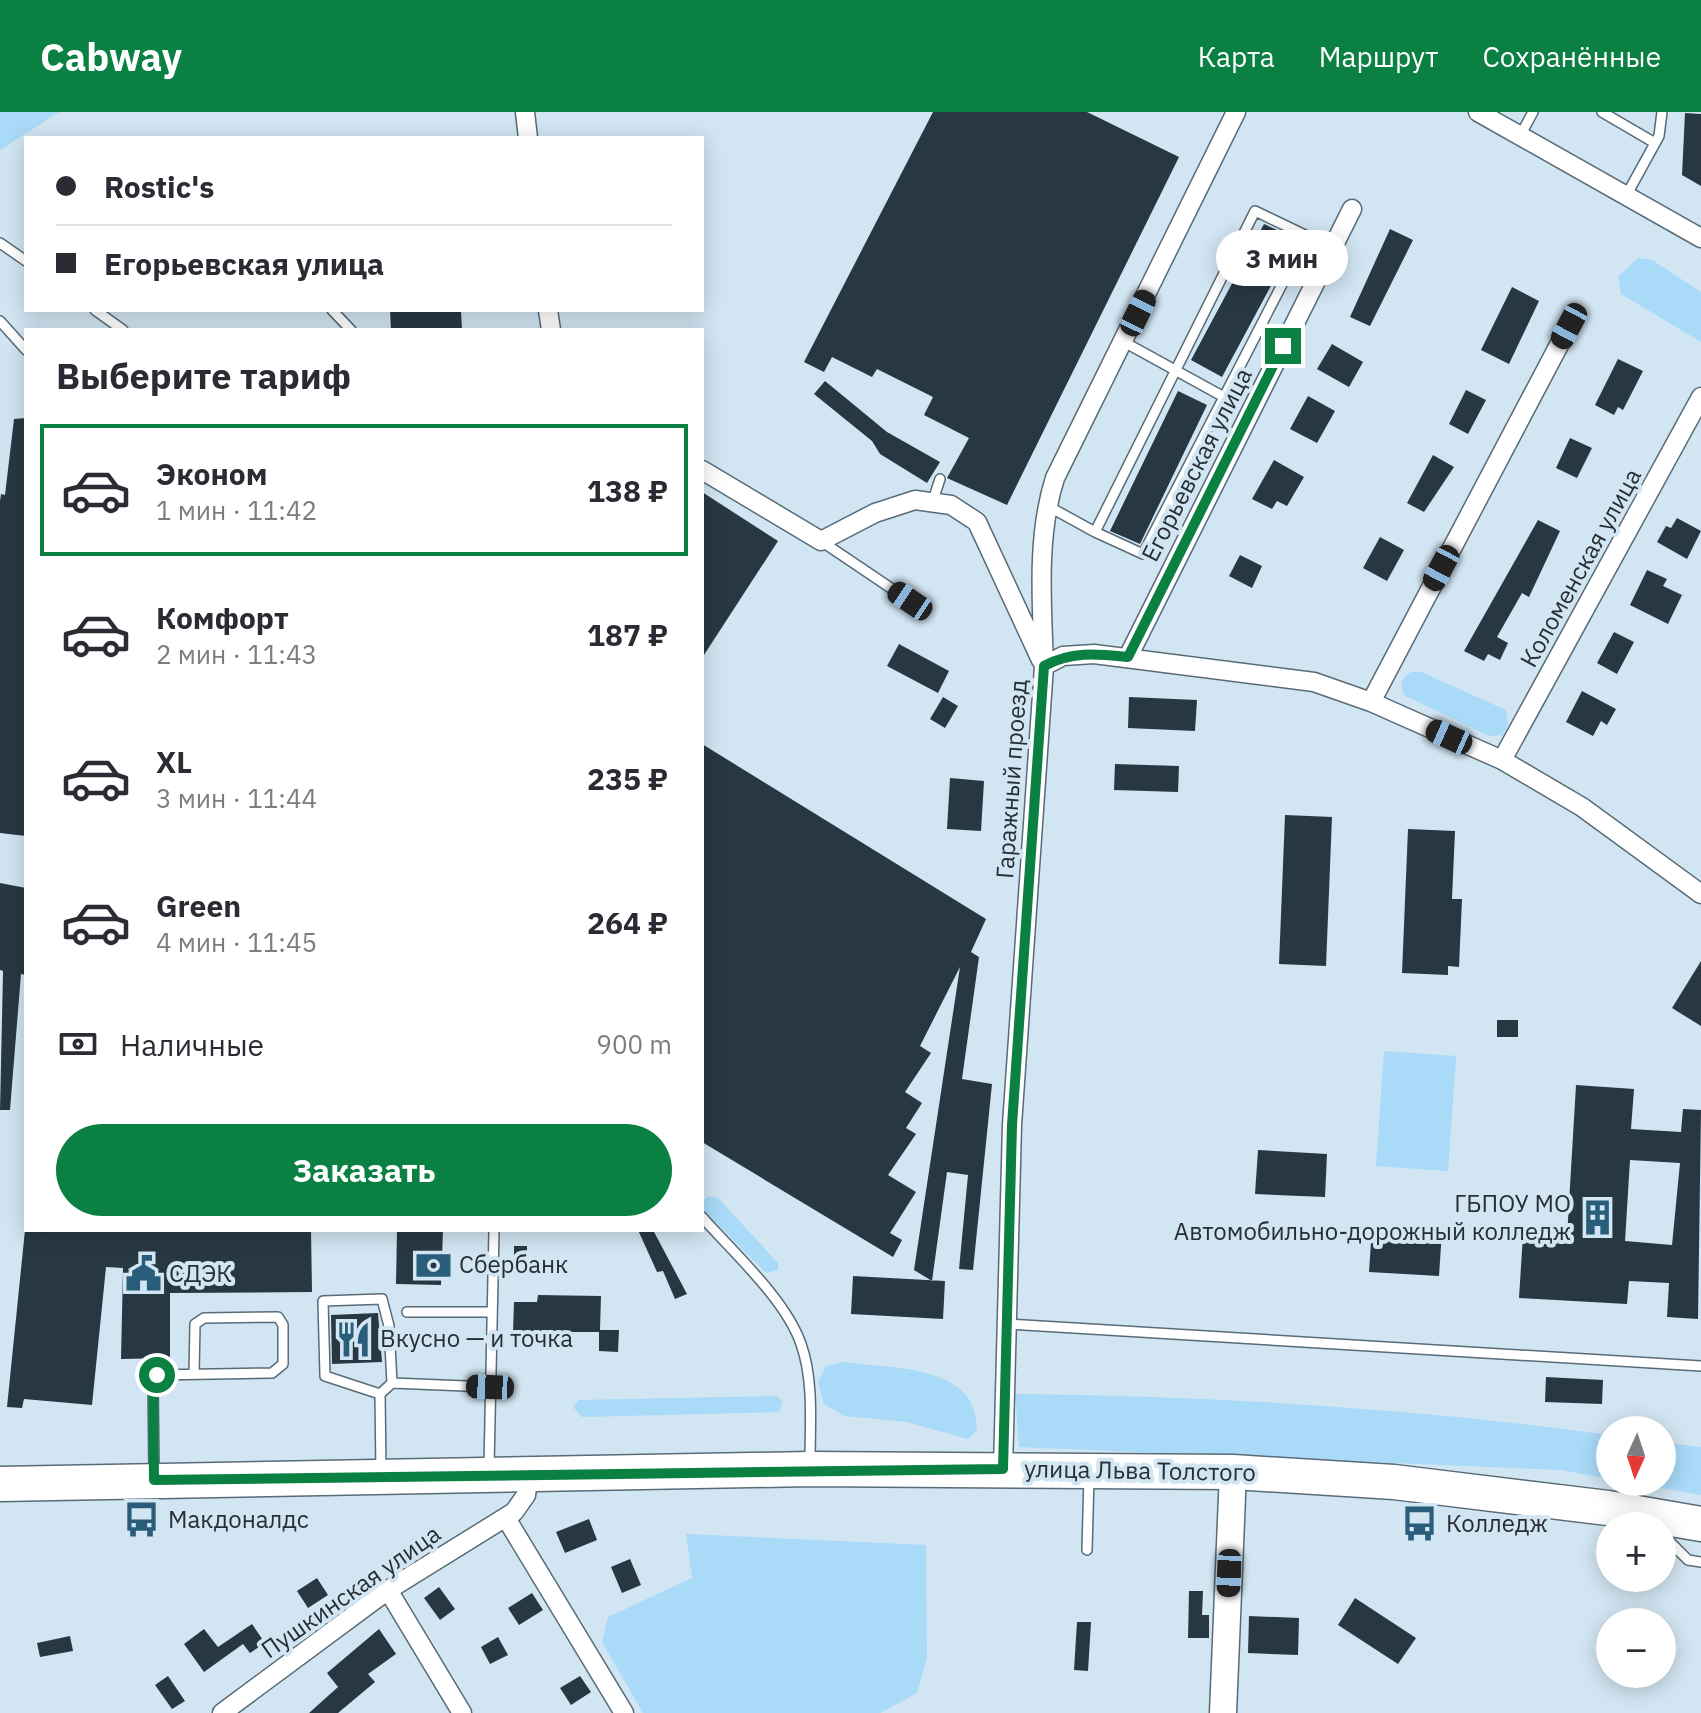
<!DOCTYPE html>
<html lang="ru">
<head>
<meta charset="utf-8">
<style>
	:root { --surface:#fff; --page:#f7f7f7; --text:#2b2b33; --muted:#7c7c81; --line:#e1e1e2; --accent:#0b8043 }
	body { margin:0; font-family:"IBM Plex Sans",sans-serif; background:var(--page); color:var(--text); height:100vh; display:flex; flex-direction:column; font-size:30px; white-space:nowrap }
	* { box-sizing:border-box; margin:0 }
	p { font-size:26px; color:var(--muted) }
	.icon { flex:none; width:44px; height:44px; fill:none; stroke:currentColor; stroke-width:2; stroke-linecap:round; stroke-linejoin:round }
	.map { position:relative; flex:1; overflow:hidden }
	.panel { position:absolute; left:24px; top:216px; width:680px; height:904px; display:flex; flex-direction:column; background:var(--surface); border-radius:0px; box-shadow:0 4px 20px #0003 }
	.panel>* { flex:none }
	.guide { position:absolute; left:24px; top:24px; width:680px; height:176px; border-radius:0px; box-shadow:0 4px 20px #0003; display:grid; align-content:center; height:176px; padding:0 32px; background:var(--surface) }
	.needle { width:52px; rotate:183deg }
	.buttons { position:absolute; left:1596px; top:1304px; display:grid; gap:16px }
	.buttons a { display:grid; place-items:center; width:80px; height:80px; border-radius:50%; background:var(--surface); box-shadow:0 4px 20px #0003; font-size:40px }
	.end { position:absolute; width:36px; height:36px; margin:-18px; border:10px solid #0b8043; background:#fff; box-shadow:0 0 0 4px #fff }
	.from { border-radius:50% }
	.bubble { position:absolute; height:56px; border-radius:28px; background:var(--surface); box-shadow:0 4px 20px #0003; font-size:26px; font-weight:700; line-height:56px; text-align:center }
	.car { position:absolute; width:24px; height:48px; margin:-24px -12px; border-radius:10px; box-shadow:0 0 6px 2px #0007; background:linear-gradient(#222 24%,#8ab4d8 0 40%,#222 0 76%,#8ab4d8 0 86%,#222 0) }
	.guide b { display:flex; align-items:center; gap:28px; height:76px; font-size:30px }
	.guide b+b { border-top:2px solid var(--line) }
	.guide i { width:20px; height:20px; background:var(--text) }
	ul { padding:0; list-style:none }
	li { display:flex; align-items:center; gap:24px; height:132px; margin:0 16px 12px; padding:0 16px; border:4px solid transparent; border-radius:0px }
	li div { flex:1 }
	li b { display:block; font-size:30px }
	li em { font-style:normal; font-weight:700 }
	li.selected { border-color:var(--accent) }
	li>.icon { width:72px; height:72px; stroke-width:1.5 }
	h2 { padding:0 32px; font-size:36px; line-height:96px }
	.pay { display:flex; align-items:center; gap:20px; height:88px; padding:0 32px; font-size:30px }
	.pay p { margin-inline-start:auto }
	.primary-button { display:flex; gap:16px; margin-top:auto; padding:16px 32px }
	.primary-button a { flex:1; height:92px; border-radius:48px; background:var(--accent); color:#fff; font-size:32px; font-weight:700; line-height:92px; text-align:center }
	header { display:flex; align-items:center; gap:48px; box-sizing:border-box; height:112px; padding:0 40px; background:var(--accent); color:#fff }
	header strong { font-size:38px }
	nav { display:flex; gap:44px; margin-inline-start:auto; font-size:28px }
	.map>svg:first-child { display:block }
	.green { fill:#a9daf8 }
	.building { fill:#283842; fill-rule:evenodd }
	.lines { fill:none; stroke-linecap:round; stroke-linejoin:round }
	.lane-casing { stroke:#586b76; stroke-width:12 }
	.street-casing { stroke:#586b76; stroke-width:21 }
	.secondary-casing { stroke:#586b76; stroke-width:29 }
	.highway-casing { stroke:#586b76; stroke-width:37 }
	.lane { stroke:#fff; stroke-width:9 }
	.street { stroke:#fff; stroke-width:18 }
	.secondary { stroke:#fff; stroke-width:26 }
	.highway { stroke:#fff; stroke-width:34 }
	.route { stroke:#0b8043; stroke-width:10 }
	.labels { text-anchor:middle; stroke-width:8; stroke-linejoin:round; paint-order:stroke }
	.street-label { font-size:24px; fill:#272f34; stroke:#d1e5f2 }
	.poi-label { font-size:24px; fill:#272f34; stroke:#d1e5f2; text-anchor:start }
</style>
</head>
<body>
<header>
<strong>Cabway</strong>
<nav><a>Карта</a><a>Маршрут</a><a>Сохранённые</a></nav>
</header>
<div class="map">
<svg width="1701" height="1601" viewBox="0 0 1701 1601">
	<rect width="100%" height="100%" fill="#d1e5f2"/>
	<!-- green -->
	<path class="green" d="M0,0H59L0,38Z
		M1638,146L1652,148L1701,180V230L1621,182L1618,165Z
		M1411,560H1421L1506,598L1508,613L1503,623L1489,624L1404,583C1400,572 1401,566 1411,560Z
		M1384,939L1456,944L1448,1059L1376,1054Z
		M708,1084L718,1086L778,1151V1158L766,1161L703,1098L704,1088Z
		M843,1250C893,1257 978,1252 977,1318L968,1327L907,1310L845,1304L824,1292L818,1270L826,1254Z
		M1015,1282C1214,1284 1412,1296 1610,1323V1367L1561,1358L1019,1335Z
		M777,1284L783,1290L779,1300L582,1305L573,1295L579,1288Z
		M1662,1330L1701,1335V1383L1627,1370H1662Z
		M686,1422L926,1433L927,1546L917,1581L880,1601H643L602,1530L608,1505L692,1466Z"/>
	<!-- building -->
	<path class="building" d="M933,0H1087L1179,45L1007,393L947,366L969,326L924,303L933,285L877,257L872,265L832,245L824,260L804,250Z
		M1685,1L1701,2V74L1682,63Z
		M1264,112L1296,127L1222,265L1191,248Z
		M1390,117L1413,128L1370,214L1350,205Z
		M1512,175L1539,189L1509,252L1481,238Z
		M390,198H461L462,218H391Z
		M1332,232L1363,250L1349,275L1317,257Z
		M1618,247L1643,259L1623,298L1618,295L1614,303L1595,293Z
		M825,269L887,320L940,350L927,371L880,342L872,329L814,282Z
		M1466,278L1486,288L1468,322L1449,312Z
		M1178,279L1207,293L1140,432L1110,419Z
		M1308,284L1335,299L1317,331L1290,317Z
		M26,306V724L0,721V389L1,382L5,383L14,307Z
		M1570,326L1592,336L1577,366L1556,356Z
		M1433,343L1454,355L1424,400L1407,391Z
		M1274,348L1304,365L1287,394L1277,389L1272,397L1252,387Z
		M702,380L778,429L702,546Z
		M1677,406L1701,419L1687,447L1657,430L1666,414L1671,416Z
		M1538,408L1560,419L1529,485L1522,481L1497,525L1508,531L1500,548L1488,542L1484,549L1464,539Z
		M1380,425L1404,438L1387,469L1363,456Z
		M1240,443L1262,454L1252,476L1229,464Z
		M1647,458L1667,467L1663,474L1682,483L1668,512L1630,493Z
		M1614,520L1634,530L1617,562L1597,551Z
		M899,532L949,559L938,581L887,554Z
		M1582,579L1616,597L1607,613L1601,609L1593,624L1566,610Z
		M943,585L958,594L945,616L930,607Z
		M1129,585L1197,588L1195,619L1128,616Z
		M702,632L986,807L971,840L979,845L962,967L992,972L973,1158L959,1157L968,1063L947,1060L932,1169L914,1158L960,855L920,934L931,941L905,980L922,991L906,1016L916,1022L888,1063L916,1080L890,1121L902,1128L893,1145L702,1030Z
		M1115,652L1179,654L1178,680L1114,678Z
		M950,666L984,669L981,719L947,717Z
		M1285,703L1332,705L1326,854L1279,852Z
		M1408,717L1455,719L1452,787H1462L1459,855L1448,854V863L1402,861Z
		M0,771L26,776V863L21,862L10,998H0L3,859L0,858Z
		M1701,849V914L1672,896Z
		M1497,908H1518V925H1497Z
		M1576,973L1634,977L1631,1017L1681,1020L1683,997L1701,998L1698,1207L1667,1205L1669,1171L1629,1169L1627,1192L1519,1186L1523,1123L1567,1125ZM1630,1048L1680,1051L1672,1133L1625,1129Z
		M1258,1038L1327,1042L1325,1085L1255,1082Z
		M1372,1115L1442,1119L1439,1164L1369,1160Z
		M25,1118H311L312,1180L170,1181V1246L121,1247L123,1156L106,1155L92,1293L24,1287L22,1296L7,1295Z
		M397,1118H443L441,1173L396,1172Z
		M638,1118H653L687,1182L675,1187L663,1159L657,1160Z
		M514,1134H527V1152L514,1151Z
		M853,1164L945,1169L943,1207L851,1202Z
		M538,1183L601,1184L600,1218H619L618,1240L599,1239V1220H513L514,1190H537Z
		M378,1201L382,1250L332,1252L331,1203Z
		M1546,1265L1603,1268L1602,1292L1545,1290Z
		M589,1407L597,1428L565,1441L556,1420Z
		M630,1447L641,1473L622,1481L611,1455Z
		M317,1466L328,1483L308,1496L297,1479Z
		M439,1475L455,1497L440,1508L424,1486Z
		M1189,1479H1203L1202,1503H1209V1526H1188Z
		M532,1481L543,1498L519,1513L508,1496Z
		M1355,1486L1416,1526L1398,1552L1338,1513Z
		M1249,1504L1299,1506L1298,1543L1248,1541Z
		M1077,1510H1091L1088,1559L1074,1558Z
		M252,1512L265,1531L250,1541L243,1532L204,1560L184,1532L204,1517L218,1535Z
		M379,1517L396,1542L368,1562L375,1570L338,1601H309L338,1575L327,1561Z
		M70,1524L73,1539L40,1545L37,1531Z
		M498,1525L508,1543L490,1552L481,1535Z
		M168,1564L185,1589L172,1597L155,1573Z
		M580,1564L591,1580L571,1593L560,1576Z"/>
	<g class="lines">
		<defs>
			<path id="lane" d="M1602,0L1655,31
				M1520,24L1533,0
				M1626,84L1659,24L1662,0
				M0,131L26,149
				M95,198L123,218
				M332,198L351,218
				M0,209L26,238
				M1124,230L1224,285
				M933,388L940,367
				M1046,393L1095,420L1255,99L1307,124L1143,442L1095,420
				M821,429L910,489
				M702,1105C733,1140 786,1188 801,1232C814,1269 810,1311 810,1350
				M407,1200H492
				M1006,1212L1701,1254
				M380,1282L325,1264L323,1189L382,1187L389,1214L392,1271
				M489,1355L494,1118
				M381,1360L380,1282L392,1271L490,1275
				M154,1361L153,1271L157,1263L272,1261L283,1252V1213L278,1205L204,1206L195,1212L194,1262
				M1662,1422L1688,1448L1701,1450
				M1087,1438L1089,1365"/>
			<path id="street" d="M525,0L528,26
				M1478,0L1701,126
				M548,198L551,218
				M702,358L821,429L875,401L915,388L951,393L977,410L1041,548
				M1128,545L1352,97
				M1044,554C1042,493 1036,425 1055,366L1236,0
				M1371,590L1569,214
				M1502,648L1701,285
				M1003,1357L1012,1013L1044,554L1063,544L1094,542L1314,570L1371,590L1502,648L1582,695L1701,782
				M506,1406L624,1601
				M388,1478L462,1601
				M222,1601L388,1478L514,1400L526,1383L529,1361"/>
			<path id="secondary" d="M1223,1601L1233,1360"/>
			<path id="highway" d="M0,1372L810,1357L1233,1360L1394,1370L1608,1396L1701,1412"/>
		</defs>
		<!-- lane casing -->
		<use href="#lane" class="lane-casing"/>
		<!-- street casing -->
		<use href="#street" class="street-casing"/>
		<!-- secondary casing -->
		<use href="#secondary" class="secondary-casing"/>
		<!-- highway casing -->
		<use href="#highway" class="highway-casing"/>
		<!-- lane -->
		<use href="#lane" class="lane"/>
		<!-- street -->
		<use href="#street" class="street"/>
		<!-- secondary -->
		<use href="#secondary" class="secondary"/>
		<!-- highway -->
		<use href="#highway" class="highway"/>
	</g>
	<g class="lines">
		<!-- route -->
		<path class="route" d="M157,1263L153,1271L154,1368L1003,1357L1012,1013L1044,554C1072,539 1097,542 1128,545L1283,234"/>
	</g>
	<!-- icons -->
	<defs>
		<symbol id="building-bare" viewBox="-9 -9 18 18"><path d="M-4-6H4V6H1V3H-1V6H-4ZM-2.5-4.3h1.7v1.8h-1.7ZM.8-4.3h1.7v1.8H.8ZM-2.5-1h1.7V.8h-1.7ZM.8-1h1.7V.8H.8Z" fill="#295d79" stroke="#d1e5f2" stroke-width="2.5" paint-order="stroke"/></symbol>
		<symbol id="bank-bare" viewBox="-9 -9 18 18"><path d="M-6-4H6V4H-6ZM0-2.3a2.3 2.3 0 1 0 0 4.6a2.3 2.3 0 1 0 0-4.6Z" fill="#295d79" stroke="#d1e5f2" stroke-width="2.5" paint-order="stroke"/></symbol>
		<symbol id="civic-bare" viewBox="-9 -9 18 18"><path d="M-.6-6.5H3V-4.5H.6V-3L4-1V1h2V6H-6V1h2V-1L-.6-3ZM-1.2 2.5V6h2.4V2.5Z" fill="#295d79" stroke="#d1e5f2" stroke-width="2.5" paint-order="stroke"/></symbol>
		<symbol id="restaurant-bare" viewBox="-9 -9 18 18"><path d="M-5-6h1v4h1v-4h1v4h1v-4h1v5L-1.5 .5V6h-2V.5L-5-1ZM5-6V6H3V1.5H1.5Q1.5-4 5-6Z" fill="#295d79" stroke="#d1e5f2" stroke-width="2.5" paint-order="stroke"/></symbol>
		<symbol id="bus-bare" viewBox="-9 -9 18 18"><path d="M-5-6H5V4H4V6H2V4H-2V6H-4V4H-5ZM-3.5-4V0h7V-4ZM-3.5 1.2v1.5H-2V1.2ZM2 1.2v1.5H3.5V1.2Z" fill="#295d79" stroke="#d1e5f2" stroke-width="2.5" paint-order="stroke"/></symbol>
	</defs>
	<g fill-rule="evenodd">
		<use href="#building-bare" x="1572" y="1080" width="51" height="51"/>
		<use href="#bank-bare" x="408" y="1128" width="51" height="51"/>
		<use href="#civic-bare" x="118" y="1136" width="51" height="51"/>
		<use href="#restaurant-bare" x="328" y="1202" width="51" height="51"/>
		<use href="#bus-bare" x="116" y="1382" width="51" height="51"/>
		<use href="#bus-bare" x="1394" y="1386" width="51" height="51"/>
	</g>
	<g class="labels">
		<!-- street labels -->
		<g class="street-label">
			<text transform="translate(1197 353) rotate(-63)" y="8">Егорьевская улица</text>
			<text transform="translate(1581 456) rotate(-61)" y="8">Коломенская улица</text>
			<text transform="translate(1012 667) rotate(-86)" y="8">Гаражный проезд</text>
			<text transform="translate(1140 1359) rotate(1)" y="8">улица Льва Толстого</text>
			<text transform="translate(351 1480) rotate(-35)" y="8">Пушкинская улица</text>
		</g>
		<!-- poi labels -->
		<g class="poi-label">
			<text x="1571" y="1100" text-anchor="end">ГБПОУ МО<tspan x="1571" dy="28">Автомобильно-дорожный колледж</tspan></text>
			<text x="459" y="1161">Сбербанк</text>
			<text x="169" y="1170">СДЭК</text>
			<text x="380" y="1235">Вкусно — и точка</text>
			<text x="168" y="1416">Макдоналдс</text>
			<text x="1446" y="1420">Колледж</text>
		</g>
	</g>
</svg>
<div class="buttons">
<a><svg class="needle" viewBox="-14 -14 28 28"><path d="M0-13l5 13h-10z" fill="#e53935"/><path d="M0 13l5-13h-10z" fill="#7c7c81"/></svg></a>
<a>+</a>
<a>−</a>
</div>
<i class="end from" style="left:157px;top:1263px"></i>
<i class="end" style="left:1283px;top:234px"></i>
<div class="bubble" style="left:1216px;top:118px;width:132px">3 мин</div>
<i class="car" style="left:1138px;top:201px;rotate:26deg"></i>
<i class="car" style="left:1569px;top:214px;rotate:208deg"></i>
<i class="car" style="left:1441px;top:456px;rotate:208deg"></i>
<i class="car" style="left:910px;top:489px;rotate:304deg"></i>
<i class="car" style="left:1449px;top:625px;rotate:294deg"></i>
<i class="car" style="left:490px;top:1275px;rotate:272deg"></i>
<i class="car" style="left:1229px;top:1461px;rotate:182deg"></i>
<div class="guide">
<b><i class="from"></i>Rostic's</b>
<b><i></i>Егорьевская улица</b>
</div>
<section class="panel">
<h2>Выберите тариф</h2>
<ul>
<li class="selected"><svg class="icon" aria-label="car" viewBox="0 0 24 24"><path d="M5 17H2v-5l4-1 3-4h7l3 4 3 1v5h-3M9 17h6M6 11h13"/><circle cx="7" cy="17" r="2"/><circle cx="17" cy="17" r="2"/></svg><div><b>Эконом</b><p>1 мин · 11:42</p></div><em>138 ₽</em></li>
<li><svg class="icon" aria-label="car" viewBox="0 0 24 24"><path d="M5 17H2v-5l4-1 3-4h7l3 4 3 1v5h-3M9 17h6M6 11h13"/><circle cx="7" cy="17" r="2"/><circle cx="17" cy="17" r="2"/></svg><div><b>Комфорт</b><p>2 мин · 11:43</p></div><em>187 ₽</em></li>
<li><svg class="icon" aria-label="car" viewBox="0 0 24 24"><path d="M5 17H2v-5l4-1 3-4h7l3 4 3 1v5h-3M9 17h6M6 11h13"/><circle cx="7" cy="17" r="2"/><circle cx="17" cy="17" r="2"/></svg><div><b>XL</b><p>3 мин · 11:44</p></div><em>235 ₽</em></li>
<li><svg class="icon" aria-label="car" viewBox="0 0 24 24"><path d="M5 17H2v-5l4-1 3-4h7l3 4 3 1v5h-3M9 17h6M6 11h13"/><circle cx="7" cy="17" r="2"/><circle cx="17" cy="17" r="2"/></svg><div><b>Green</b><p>4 мин · 11:45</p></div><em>264 ₽</em></li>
</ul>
<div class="pay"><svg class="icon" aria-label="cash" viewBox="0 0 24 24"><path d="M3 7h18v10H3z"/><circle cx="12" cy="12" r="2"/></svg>Наличные<p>900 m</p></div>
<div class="primary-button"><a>Заказать</a></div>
</section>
</div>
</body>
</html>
